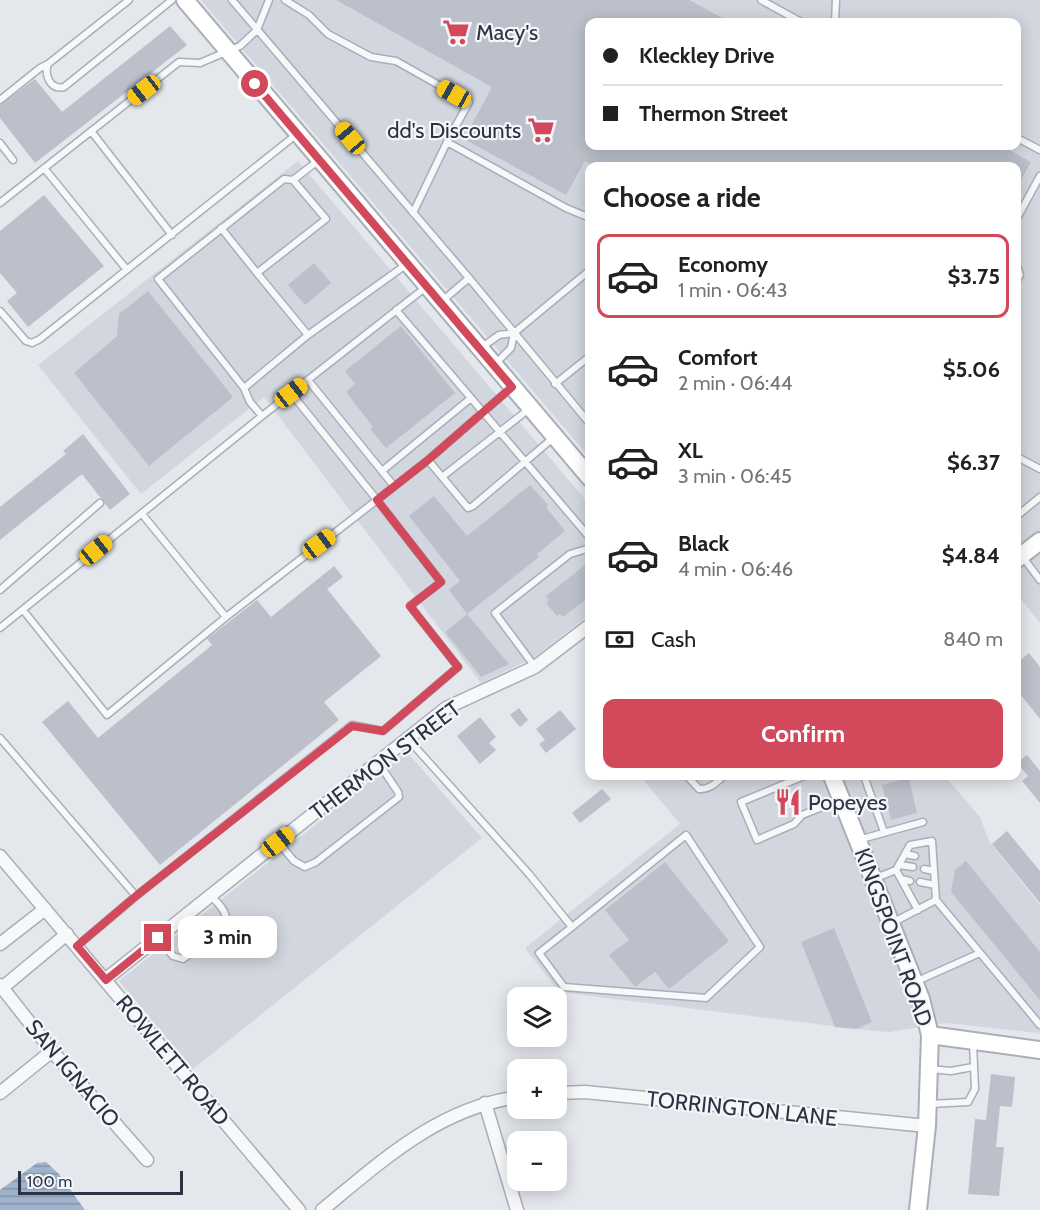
<!DOCTYPE html>
<html lang="en">
<head>
<meta charset="utf-8">
<style>
	:root { --surface:#fff; --page:#f6f6f6; --text:#202124; --muted:#757577; --line:#e0e0e0; --accent:#d1495b }
	body { margin:0; font-family:Cabin,sans-serif; background:var(--page); color:var(--text); height:100vh; display:flex; flex-direction:column; font-size:22px; white-space:nowrap }
	* { box-sizing:border-box; margin:0 }
	p { font-size:20px; color:var(--muted) }
	.icon { flex:none; width:33px; height:33px; fill:none; stroke:currentColor; stroke-width:2; stroke-linecap:round; stroke-linejoin:round }
	.map { position:relative; flex:1; overflow:hidden }
	.side { position:absolute; left:585px; top:162px; width:436px; height:618px; display:flex; flex-direction:column; background:var(--surface); border-radius:12px; box-shadow:0 3px 15px #0003 }
	.side>* { flex:none }
	.hud { position:absolute; left:585px; top:18px; width:436px; height:132px; border-radius:12px; box-shadow:0 3px 15px #0003; display:grid; align-content:center; height:132px; padding:0 18px; background:var(--surface) }
	.buttons { position:absolute; left:507px; top:987px; display:grid; gap:12px }
	.buttons a { display:grid; place-items:center; width:60px; height:60px; border-radius:12px; background:var(--surface); box-shadow:0 3px 15px #0003; font-size:30px }
	.scale { position:absolute; left:18px; bottom:15px; width:165px; box-sizing:border-box; padding-left:6px; border:3px solid #2b3445; border-top:0; font-size:16px; line-height:21px; white-space:nowrap; color:#2b3445; -webkit-text-stroke:4px #f4f6f9; paint-order:stroke }
	.end { position:absolute; width:27px; height:27px; margin:-14px; border:8px solid #d1495b; background:#fff; box-shadow:0 0 0 3px #fff }
	.from { border-radius:50% }
	.bubble { position:absolute; height:42px; border-radius:12px; background:var(--surface); box-shadow:0 3px 15px #0003; font-size:20px; font-weight:700; line-height:42px; text-align:center }
	.car { position:absolute; width:18px; height:36px; margin:-18px -9px; border-radius:8px; box-shadow:0 0 4px 2px #0007; background:linear-gradient(#f5c518 24%,#345 0 40%,#f5c518 0 76%,#345 0 86%,#f5c518 0) }
	.hud b { display:flex; align-items:center; gap:21px; height:57px; font-size:22px }
	.hud b+b { border-top:2px solid var(--line) }
	.hud i { width:15px; height:15px; background:var(--text) }
	ul { padding:0; list-style:none }
	li { display:flex; align-items:center; gap:18px; height:84px; margin:0 12px 9px; padding:0 6px; border:3px solid transparent; border-radius:12px }
	li div { flex:1 }
	li b { display:block; font-size:22px }
	li em { font-style:normal; font-weight:700 }
	li.active { border-color:var(--accent) }
	li>.icon { width:54px; height:54px; stroke-width:1.5 }
	h2 { padding:0 18px; font-size:27px; line-height:72px }
	.pay { display:flex; align-items:center; gap:15px; height:66px; padding:0 18px; font-size:22px }
	.pay p { margin-inline-start:auto }
	.primary-button { display:flex; gap:12px; margin-top:auto; padding:12px 18px }
	.primary-button a { flex:1; height:69px; border-radius:12px; background:var(--accent); color:#fff; font-size:24px; font-weight:700; line-height:69px; text-align:center }
	.map>svg:first-child { display:block }
	.built { fill:#d2d6de; fill-rule:evenodd }
	.water { fill:url(#water-rules) }
	.building { fill:#bbc0ca }
	.lines { fill:none; stroke-linecap:round; stroke-linejoin:round }
	.lane-casing { stroke:#a9aeb7; stroke-width:9 }
	.street-casing { stroke:#a9aeb7; stroke-width:15 }
	.secondary-casing { stroke:#a9aeb7; stroke-width:20 }
	.lane { stroke:#f7f8fa; stroke-width:6 }
	.street { stroke:#f7f8fa; stroke-width:12 }
	.secondary { stroke:#fff; stroke-width:16 }
	.route { stroke:#d1495b; stroke-width:8 }
	.labels { text-anchor:middle; stroke-width:4.5; stroke-linejoin:round; paint-order:stroke }
	.poi-label { font-size:22px; fill:#2b3445; stroke:#f4f6f9; text-anchor:start }
	.street-label { font-size:22px; fill:#2b3445; stroke:#f4f6f9 }
</style>
</head>
<body>
<div class="map">
<svg width="1040" height="1210" viewBox="0 0 1040 1210">
	<defs>
		<pattern id="water-rules" width="6" height="5" patternUnits="userSpaceOnUse" patternTransform="scale(1.5)"><rect width="6" height="5" fill="#9fb4cc"/><path d="M0 2.5h6" fill="none" stroke="#8293a7"/></pattern>
	</defs>
	<rect width="100%" height="100%" fill="#e4e7ec"/>
	<!-- built -->
	<path class="built" d="M201,0H1040V623L1017,594V166H590L589,457ZM590,22H1017V146H590Z
		M298,161L589,504V615L535,657L481,683L264,397L141,494L38,365Z
		M407,752L482,838L193,1069L119,981Z
		M640,776H945L980,817L989,841L1040,905V1033L946,1023L889,1032L857,1029L559,992L525,948L680,824Z"/>
	<!-- water -->
	<path class="water" d="M46,1162L59,1174L85,1210H0V1190L37,1163Z"/>
	<!-- building -->
	<path class="building" d="M336,0H689L730,22H590V146H1002L1031,162L1017,187V166H595L585,161L566,195L464,139L492,87Z
		M170,26L187,45L35,163L0,118V105L35,79L62,112Z
		M44,195L104,266L28,327L7,301L17,293L0,273V231Z
		M314,263L331,283L305,305L288,285Z
		M148,291L233,397L149,466L74,373L117,336L119,314Z
		M401,326L455,393L386,448L370,429L373,427L346,392L355,384L345,371Z
		M83,434L130,494L110,510L82,474L0,540V507L66,454L63,451Z
		M530,485L548,505L546,507L565,531L537,554L539,557L467,614L449,590L460,581L409,516L434,496L467,536Z
		M585,565L590,570V596L563,617L560,614L557,616L546,603L549,600L546,596Z
		M334,566L343,577L327,589L381,656L324,702L339,720L160,865L42,722L68,701L98,738L212,645L207,639L257,600L271,617Z
		M467,614L509,664L481,677L445,632Z
		M1029,653L1040,667V719L1017,690V663Z
		M519,708L528,720L520,727L510,715Z
		M560,710L576,729L546,753L539,744L545,740L536,729Z
		M480,717L496,737L489,743L496,750L480,764L457,736Z
		M1027,755L1040,771V803L1022,781L1028,776L1017,763Z
		M909,778L917,813L891,820L882,785Z
		M602,789L611,799L580,823L572,813Z
		M1007,831L1040,871V903L992,844Z
		M966,861L1040,952V1000L951,892L955,870Z
		M665,862L729,941L669,989L655,972L635,987L609,955L629,940L605,910Z
		M834,928L872,1022L856,1029L835,1027L801,942Z
		M991,1074L1015,1077L1012,1107L1000,1106L996,1147H1004L999,1196L968,1194L975,1119L986,1120Z"/>
	<g class="lines">
		<defs>
			<path id="lane" d="M129,0L48,64C44,75 50,90 64,87L172,0
				M232,0L469,278L590,424
				M285,0L309,15L328,34L371,57L396,61L469,102L447,142L566,208L590,218
				M761,0L801,22
				M835,22L836,0
				M0,100L40,68L48,64
				M91,131L172,235
				M1017,138L1040,150
				M0,143L13,160
				M44,168L127,270
				M293,180L326,219L257,273L308,335
				M0,203L179,62L200,63L240,46L257,30L269,0
				M413,213L447,142
				M1017,218L1040,176
				M221,228L257,273
				M1017,266L1020,275L1017,280
				M441,302L469,278
				M0,311L26,341L32,343L40,339L297,134
				M482,347L499,335L514,333L590,270
				M494,365L511,348L514,333
				M308,380L394,486
				M555,384L590,356
				M244,388L308,335L407,264
				M471,398L590,538
				M262,416L250,402L244,388L158,279L284,179L293,180L319,160
				M1017,457L1040,469
				M428,460L468,508L473,506L553,438
				M382,471L471,398L396,310
				M442,477L529,409
				M142,514L226,617L377,500L291,393
				M1017,516L1040,497
				M1022,556L1040,580
				M0,590L100,503
				M23,610L107,715L226,617
				M0,628L262,416L426,287
				M535,667L495,613L570,554L590,548
				M0,738L136,896
				M408,739L529,874L572,927L686,835L760,947L706,998L564,987L539,953L572,927
				M687,776L699,789C710,790 716,782 724,776
				M804,776L741,802L757,840L794,824L802,815L840,800
				M864,776L884,832
				M858,840L923,822
				M278,842L294,861L305,867L316,862L399,797L398,792L378,762
				M905,854L915,856
				M899,865L913,867
				M924,869L934,871
				M896,870L910,845L932,841L936,900
				M876,878L896,870L918,910
				M901,879L910,881
				M920,882L935,885
				M892,923L936,900L1040,1025
				M158,938L173,956L183,959C192,952 225,931 226,920C227,911 217,902 211,896
				M77,946L136,896L352,725L383,731L458,667L410,606L441,582L377,500L428,460L512,387
				M915,982L980,953
				M930,1069L951,1071L973,1067
				M929,1104L968,1102L975,1089L973,1043"/>
			<path id="street" d="M0,856L299,1210
				M0,944L45,909
				M106,979L446,708L535,667L590,625
				M0,985L52,1051L147,1160
				M2,988L67,934
				M0,1093L52,1051
				M556,1093L585,1092L927,1126
				M485,1103L517,1210
				M322,1210C382,1161 438,1108 518,1097"/>
			<path id="secondary" d="M185,0L590,478
				M1017,559L1040,541
				M832,776L921,999L930,1035L927,1126L918,1210
				M930,1035L1040,1050"/>
		</defs>
		<!-- lane casing -->
		<use href="#lane" class="lane-casing"/>
		<!-- street casing -->
		<use href="#street" class="street-casing"/>
		<!-- secondary casing -->
		<use href="#secondary" class="secondary-casing"/>
		<!-- lane -->
		<use href="#lane" class="lane"/>
		<!-- street -->
		<use href="#street" class="street"/>
		<!-- secondary -->
		<use href="#secondary" class="secondary"/>
	</g>
	<g class="lines">
		<!-- route -->
		<path class="route" d="M158,938L106,980L77,946L136,896L352,726L383,731L458,667L410,606L441,582L377,500L428,460L512,387L255,84"/>
	</g>
	<!-- icons -->
	<defs>
		<symbol id="supermarket-bare" viewBox="-9 -9 18 18"><path d="M-6-5.5h2.5l.6 2H6L4.5 2H-2.5L-4.4-4H-6ZM-1.5 3.2a1.3 1.3 0 1 0 .1 0ZM3 3.2a1.3 1.3 0 1 0 .1 0Z" fill="#d1495b" stroke="#f4f6f9" stroke-width="2.5" paint-order="stroke"/></symbol>
		<symbol id="restaurant-bare" viewBox="-9 -9 18 18"><path d="M-5-6h1v4h1v-4h1v4h1v-4h1v5L-1.5 .5V6h-2V.5L-5-1ZM5-6V6H3V1.5H1.5Q1.5-4 5-6Z" fill="#d1495b" stroke="#f4f6f9" stroke-width="2.5" paint-order="stroke"/></symbol>
	</defs>
	<g fill-rule="evenodd">
		<use href="#supermarket-bare" x="437" y="13" width="38" height="38"/>
		<use href="#supermarket-bare" x="522" y="111" width="38" height="38"/>
		<use href="#restaurant-bare" x="769" y="783" width="38" height="38"/>
	</g>
	<g class="labels">
		<!-- poi labels -->
		<g class="poi-label">
			<text x="476" y="40">Macy's</text>
			<text x="521" y="138" text-anchor="end">dd's Discounts</text>
			<text x="808" y="810">Popeyes</text>
		</g>
		<!-- street labels -->
		<g class="street-label">
			<text transform="translate(385 760) rotate(-37)" y="8">THERMON STREET</text>
			<text transform="translate(894 937) rotate(70)" y="8">KINGSPOINT ROAD</text>
			<text transform="translate(173 1060) rotate(50)" y="8">ROWLETT ROAD</text>
			<text transform="translate(73 1073) rotate(50)" y="8">SAN IGNACIO</text>
			<text transform="translate(742 1108) rotate(6)" y="8">TORRINGTON LANE</text>
		</g>
	</g>
</svg>
<div class="buttons">
<a><svg class="icon" aria-label="layers" viewBox="0 0 24 24"><path d="M12 4l9 5-9 5-9-5zM3 14l9 5 9-5"/></svg></a>
<a>+</a>
<a>−</a>
</div>
<div class="scale">100 m</div>
<i class="end from" style="left:255px;top:84px"></i>
<i class="end" style="left:158px;top:938px"></i>
<div class="bubble" style="left:178px;top:916px;width:99px">3 min</div>
<i class="car" style="left:144px;top:90px;rotate:232deg"></i>
<i class="car" style="left:454px;top:94px;rotate:299deg"></i>
<i class="car" style="left:350px;top:138px;rotate:320deg"></i>
<i class="car" style="left:291px;top:393px;rotate:52deg"></i>
<i class="car" style="left:319px;top:544px;rotate:53deg"></i>
<i class="car" style="left:96px;top:550px;rotate:51deg"></i>
<i class="car" style="left:278px;top:842px;rotate:52deg"></i>
<div class="hud">
<b><i class="from"></i>Kleckley Drive</b>
<b><i></i>Thermon Street</b>
</div>
<section class="side">
<h2>Choose a ride</h2>
<ul>
<li class="active"><svg class="icon" aria-label="car" viewBox="0 0 24 24"><path d="M5 17H2v-5l4-1 3-4h7l3 4 3 1v5h-3M9 17h6M6 11h13"/><circle cx="7" cy="17" r="2"/><circle cx="17" cy="17" r="2"/></svg><div><b>Economy</b><p>1 min · 06:43</p></div><em>$3.75</em></li>
<li><svg class="icon" aria-label="car" viewBox="0 0 24 24"><path d="M5 17H2v-5l4-1 3-4h7l3 4 3 1v5h-3M9 17h6M6 11h13"/><circle cx="7" cy="17" r="2"/><circle cx="17" cy="17" r="2"/></svg><div><b>Comfort</b><p>2 min · 06:44</p></div><em>$5.06</em></li>
<li><svg class="icon" aria-label="car" viewBox="0 0 24 24"><path d="M5 17H2v-5l4-1 3-4h7l3 4 3 1v5h-3M9 17h6M6 11h13"/><circle cx="7" cy="17" r="2"/><circle cx="17" cy="17" r="2"/></svg><div><b>XL</b><p>3 min · 06:45</p></div><em>$6.37</em></li>
<li><svg class="icon" aria-label="car" viewBox="0 0 24 24"><path d="M5 17H2v-5l4-1 3-4h7l3 4 3 1v5h-3M9 17h6M6 11h13"/><circle cx="7" cy="17" r="2"/><circle cx="17" cy="17" r="2"/></svg><div><b>Black</b><p>4 min · 06:46</p></div><em>$4.84</em></li>
</ul>
<div class="pay"><svg class="icon" aria-label="cash" viewBox="0 0 24 24"><path d="M3 7h18v10H3z"/><circle cx="12" cy="12" r="2"/></svg>Cash<p>840 m</p></div>
<div class="primary-button"><a>Confirm</a></div>
</section>
</div>
</body>
</html>
